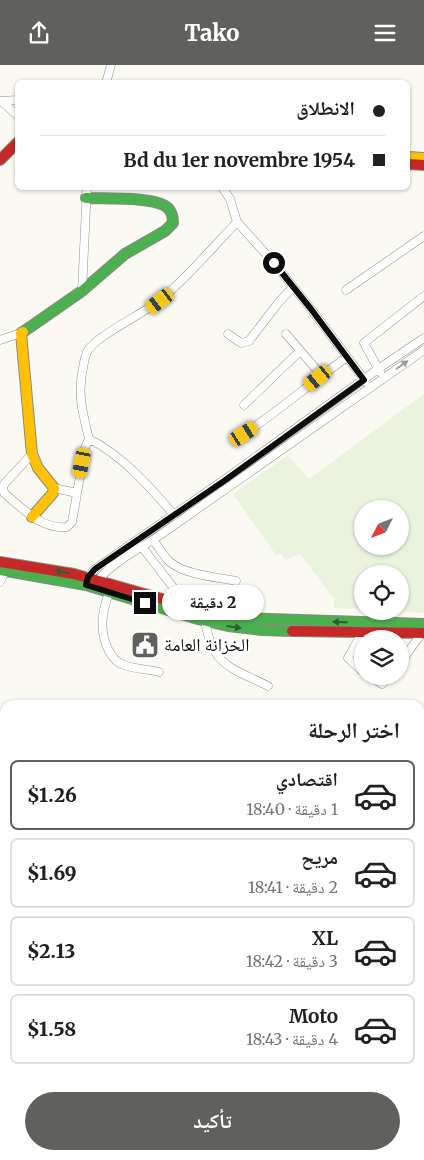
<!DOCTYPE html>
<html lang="ar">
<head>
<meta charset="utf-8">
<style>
	:root { --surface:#fff; --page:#f2f2f2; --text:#202124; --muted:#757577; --line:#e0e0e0; --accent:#60605d }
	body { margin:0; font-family:Merriweather,"Noto Naskh Arabic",serif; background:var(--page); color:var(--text); direction:rtl; height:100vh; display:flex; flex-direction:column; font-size:19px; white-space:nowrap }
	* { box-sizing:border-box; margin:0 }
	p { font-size:16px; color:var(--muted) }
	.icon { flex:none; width:28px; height:28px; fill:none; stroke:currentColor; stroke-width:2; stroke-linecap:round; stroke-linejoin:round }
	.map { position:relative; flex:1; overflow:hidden; direction:ltr }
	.side { position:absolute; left:0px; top:635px; width:425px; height:460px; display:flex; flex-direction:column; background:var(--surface); border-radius:15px 15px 0 0; box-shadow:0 1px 4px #0004; direction:rtl }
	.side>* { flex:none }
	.top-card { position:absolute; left:15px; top:15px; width:395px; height:110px; border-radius:8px; box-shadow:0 1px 4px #0004; direction:rtl; display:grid; align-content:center; height:110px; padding:0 25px; background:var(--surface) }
	.needle { width:32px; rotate:228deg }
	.buttons { position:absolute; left:354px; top:435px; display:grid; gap:10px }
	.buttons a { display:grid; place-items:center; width:55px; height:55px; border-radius:50%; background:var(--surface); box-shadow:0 1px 4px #0004; font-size:25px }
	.end { position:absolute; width:22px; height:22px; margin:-11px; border:6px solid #0d0d0d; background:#fff; box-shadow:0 0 0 2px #fff }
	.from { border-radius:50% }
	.bubble { position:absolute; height:35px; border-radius:18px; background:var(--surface); box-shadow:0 1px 4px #0004; font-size:16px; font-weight:800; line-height:35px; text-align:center; direction:rtl }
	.car { position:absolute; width:15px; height:30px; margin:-15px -8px; border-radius:6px; box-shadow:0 0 4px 1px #0007; background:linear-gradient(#f5c518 24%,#345 0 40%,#f5c518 0 76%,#345 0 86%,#f5c518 0) }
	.top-card b { display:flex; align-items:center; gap:18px; height:48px; font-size:19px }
	.top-card b+b { border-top:1px solid var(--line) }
	.top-card i { width:12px; height:12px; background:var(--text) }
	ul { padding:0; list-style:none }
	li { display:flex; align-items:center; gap:15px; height:70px; margin:0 10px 8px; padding:0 15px; border:2px solid var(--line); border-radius:8px }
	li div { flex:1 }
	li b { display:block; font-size:19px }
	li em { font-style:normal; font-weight:800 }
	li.on { border-color:var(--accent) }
	li>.icon { width:45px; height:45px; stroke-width:1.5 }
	h2 { padding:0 25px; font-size:22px; line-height:60px }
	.action { display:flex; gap:10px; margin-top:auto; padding:10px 25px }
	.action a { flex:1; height:58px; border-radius:30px; background:var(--accent); color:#fff; font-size:20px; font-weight:800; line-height:58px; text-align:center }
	header { display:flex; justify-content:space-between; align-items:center; height:65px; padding:0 25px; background:var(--accent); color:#fff; font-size:22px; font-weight:800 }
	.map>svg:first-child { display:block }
	.pitch { fill:#eaf3dd; fill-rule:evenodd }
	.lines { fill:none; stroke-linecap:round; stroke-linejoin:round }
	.street-casing { stroke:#949490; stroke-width:9 }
	.fast-casing { stroke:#8a8a87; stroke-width:12 }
	.slow-casing { stroke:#8a8a87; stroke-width:12 }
	.jam-casing { stroke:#8a8a87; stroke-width:12 }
	.street { stroke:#fefefd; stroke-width:8 }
	.fast { stroke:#4caf50; stroke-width:10 }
	.slow { stroke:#ffc107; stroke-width:10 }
	.jam { stroke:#c62828; stroke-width:10 }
	.oneway { fill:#9e9e9d }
	.oneway2 { fill:#2c5e2e }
	.route { stroke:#0d0d0d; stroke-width:6 }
	.labels { text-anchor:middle; stroke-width:5; stroke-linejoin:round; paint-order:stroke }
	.poi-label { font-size:18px; fill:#0d0d0d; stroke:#fff; text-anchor:start }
</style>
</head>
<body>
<header><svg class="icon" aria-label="menu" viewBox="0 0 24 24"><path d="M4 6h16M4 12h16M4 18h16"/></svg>Tako<svg class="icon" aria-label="share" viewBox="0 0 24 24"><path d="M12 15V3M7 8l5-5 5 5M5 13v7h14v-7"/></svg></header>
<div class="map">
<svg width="424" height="1095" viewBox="0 0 424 1095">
	<rect width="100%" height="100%" fill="#fafaf2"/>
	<!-- pitch -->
	<path class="pitch" d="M424,329V548L397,546H400V509H362V544L334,543V534L300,489L286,495L280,488L276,490L233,429L288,390L309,414ZM362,444H400V481H362Z"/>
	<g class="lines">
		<defs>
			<path id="street" d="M106,18L111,0
				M0,36L18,35
				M1,36L18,51
				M222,122L230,134L237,157L274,198L311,244L366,317
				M346,225L424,171
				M82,226L87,122
				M228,269L241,278L249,276L279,237L293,222
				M286,269L322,311
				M0,275L21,268
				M380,307L364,278L424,231
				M244,340L300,286
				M244,369C280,345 312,317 347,292
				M32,389L5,418L3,421L4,428C22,443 42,465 67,462L72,457L85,383L89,374
				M54,423L77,428
				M174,450C151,423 121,389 89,374C83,349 77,329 83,303C84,297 85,290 88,285C98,270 143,249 160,235C188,212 212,183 237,157
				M153,475C159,482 163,491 170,497C185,510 217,512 236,516
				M142,482L189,543
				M0,517L5,506
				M87,517L88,512L95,504L224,415L378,304L424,273
				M97,519C103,503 138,484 153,475L424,285
				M109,528C102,547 99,565 108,584C111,590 115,596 121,599C132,604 148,604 159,607
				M205,556C213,602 230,602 268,621
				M400,598L422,568
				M362,606L348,593L365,563
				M371,611L382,619L389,611
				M420,696L424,692
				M0,740L5,741
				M420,772L424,777
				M0,883L5,882
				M420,987L424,980
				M420,1030L421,1016
				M250,1090V1095
				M273,1090L274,1095
				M336,1090V1095
				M376,1095V1090
				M382,1095L383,1090
				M396,1095L398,1090"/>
			<path id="fast" d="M23,267L82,226L125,189L165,166L173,158C173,153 172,147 168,143C156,131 104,134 86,133
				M0,505L86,520L198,554L228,561L262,565L292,566
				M194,543L240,553L424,559
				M0,937L5,936"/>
			<path id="slow" d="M408,92L424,93
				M23,267L21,268L32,389L38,403L54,423L53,428L32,452
				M420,837L424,835
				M420,849L424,848
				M0,925H5"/>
			<path id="jam" d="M0,95L18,77
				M408,99L424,100
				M0,497L74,509L194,543
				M292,566L424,568"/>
		</defs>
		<!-- street casing -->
		<use href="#street" class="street-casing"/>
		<!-- fast casing -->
		<use href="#fast" class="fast-casing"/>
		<!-- slow casing -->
		<use href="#slow" class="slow-casing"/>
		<!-- jam casing -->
		<use href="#jam" class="jam-casing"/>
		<!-- street -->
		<use href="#street" class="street"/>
		<!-- fast -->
		<use href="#fast" class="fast"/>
		<!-- slow -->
		<use href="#slow" class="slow"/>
		<!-- jam -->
		<use href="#jam" class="jam"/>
	</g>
	<!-- one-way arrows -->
	<defs><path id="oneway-solid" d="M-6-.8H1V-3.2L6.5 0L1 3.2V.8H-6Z" transform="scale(1.25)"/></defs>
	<use class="oneway" href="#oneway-solid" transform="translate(402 300) rotate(-35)"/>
	<g class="oneway2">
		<use href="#oneway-solid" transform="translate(62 507) rotate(-170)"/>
		<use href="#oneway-solid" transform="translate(340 557) rotate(-179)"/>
		<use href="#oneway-solid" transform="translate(234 562) rotate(8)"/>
	</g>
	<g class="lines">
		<!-- route -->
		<path class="route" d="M145,538L86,520L88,512L95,504L224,416L364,315L311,244L274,198"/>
	</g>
	<!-- icons -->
	<defs>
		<symbol id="civic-square" viewBox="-11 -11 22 22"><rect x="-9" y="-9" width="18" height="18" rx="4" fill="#60605d" stroke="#fff"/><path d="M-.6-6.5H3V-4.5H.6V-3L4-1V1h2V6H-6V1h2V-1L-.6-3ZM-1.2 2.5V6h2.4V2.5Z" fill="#fff"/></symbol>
	</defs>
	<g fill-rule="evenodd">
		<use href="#civic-square" x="129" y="564" width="32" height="32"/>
	</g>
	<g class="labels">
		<!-- poi labels -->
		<g class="poi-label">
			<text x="164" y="586">الخزانة العامة</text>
		</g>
	</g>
</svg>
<div class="buttons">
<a><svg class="needle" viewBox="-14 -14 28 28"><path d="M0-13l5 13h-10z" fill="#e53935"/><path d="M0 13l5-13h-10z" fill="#757577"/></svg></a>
<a><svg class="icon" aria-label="locate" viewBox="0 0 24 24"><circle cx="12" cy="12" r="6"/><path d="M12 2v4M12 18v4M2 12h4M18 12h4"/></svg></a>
<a><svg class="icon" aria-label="layers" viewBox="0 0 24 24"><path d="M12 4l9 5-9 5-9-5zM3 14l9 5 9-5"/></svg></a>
</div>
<i class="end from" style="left:274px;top:198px"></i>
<i class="end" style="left:145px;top:538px"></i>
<div class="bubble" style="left:162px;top:520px;width:102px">2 دقيقة</div>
<i class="car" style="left:160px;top:236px;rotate:233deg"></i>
<i class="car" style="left:318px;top:313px;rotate:231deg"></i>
<i class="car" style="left:244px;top:369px;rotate:57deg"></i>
<i class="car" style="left:82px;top:398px;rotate:191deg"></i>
<div class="top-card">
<b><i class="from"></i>الانطلاق</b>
<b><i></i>Bd du 1er novembre 1954</b>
</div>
<section class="side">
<h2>اختر الرحلة</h2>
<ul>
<li class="on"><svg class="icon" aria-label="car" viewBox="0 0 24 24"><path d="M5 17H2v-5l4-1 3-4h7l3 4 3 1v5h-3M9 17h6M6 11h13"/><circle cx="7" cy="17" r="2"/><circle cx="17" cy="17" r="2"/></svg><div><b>اقتصادي</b><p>1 دقيقة · 18:40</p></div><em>$1.26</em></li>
<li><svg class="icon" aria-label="car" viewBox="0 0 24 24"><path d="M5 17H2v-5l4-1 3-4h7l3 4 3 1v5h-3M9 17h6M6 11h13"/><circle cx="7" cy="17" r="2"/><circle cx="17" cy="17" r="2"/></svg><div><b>مريح</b><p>2 دقيقة · 18:41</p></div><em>$1.69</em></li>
<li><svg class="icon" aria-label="car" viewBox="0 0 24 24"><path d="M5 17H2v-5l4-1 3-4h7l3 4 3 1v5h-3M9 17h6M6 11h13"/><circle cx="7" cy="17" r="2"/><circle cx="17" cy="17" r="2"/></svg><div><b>XL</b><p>3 دقيقة · 18:42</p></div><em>$2.13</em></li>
<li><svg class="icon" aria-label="car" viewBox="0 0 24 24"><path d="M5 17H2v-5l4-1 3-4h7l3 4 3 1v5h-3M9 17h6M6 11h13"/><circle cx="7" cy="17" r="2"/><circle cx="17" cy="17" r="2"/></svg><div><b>Moto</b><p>4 دقيقة · 18:43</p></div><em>$1.58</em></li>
</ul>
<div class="action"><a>تأكيد</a></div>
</section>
</div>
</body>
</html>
